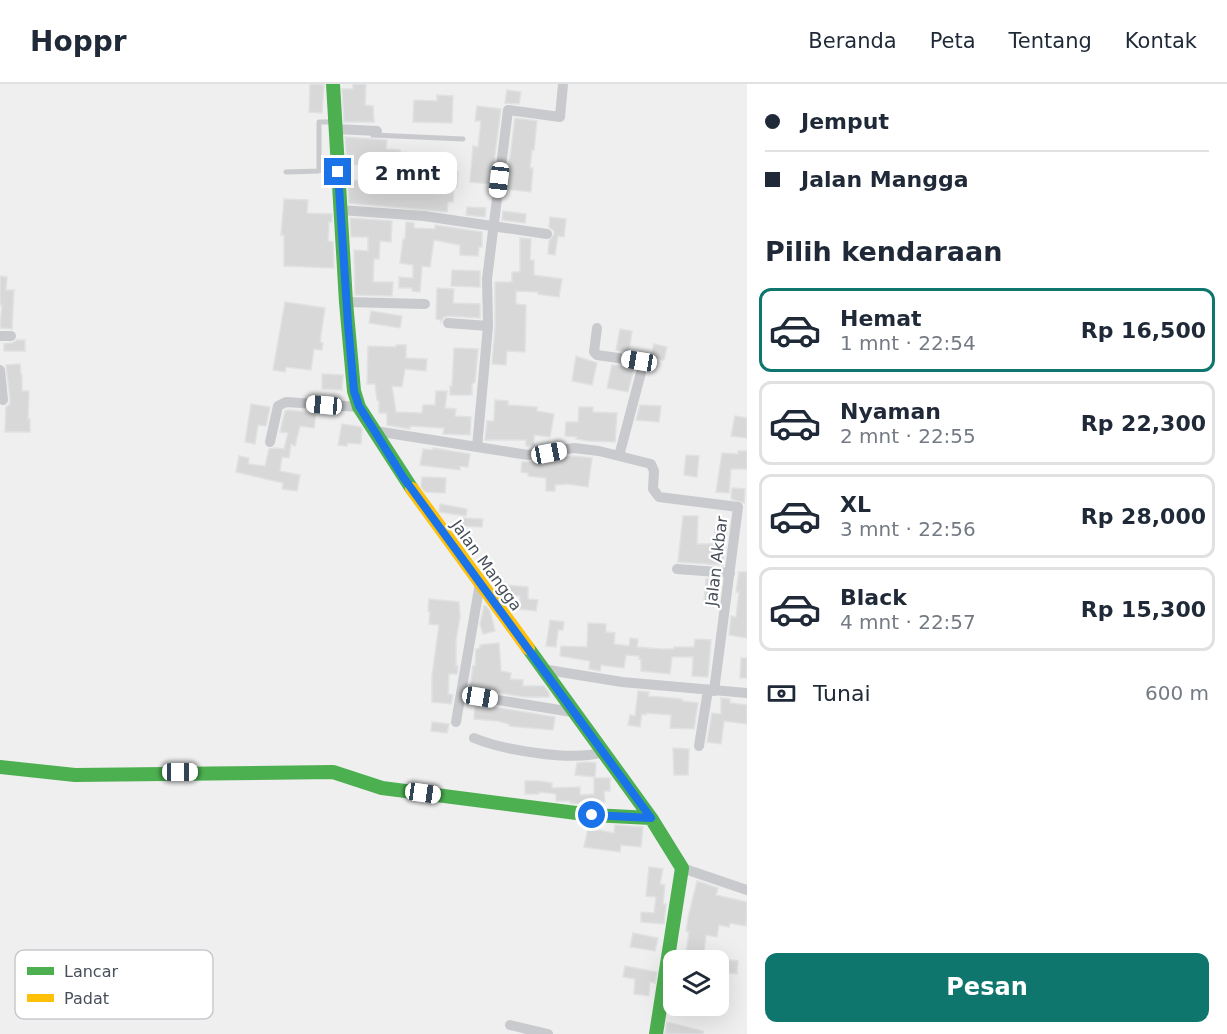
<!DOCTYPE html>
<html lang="id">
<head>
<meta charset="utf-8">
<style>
	:root { --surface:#fff; --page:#f2f2f3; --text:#1f2937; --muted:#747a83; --line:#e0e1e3; --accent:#0f766e }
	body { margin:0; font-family:"DejaVu Sans",sans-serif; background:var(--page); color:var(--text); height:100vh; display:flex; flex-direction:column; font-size:22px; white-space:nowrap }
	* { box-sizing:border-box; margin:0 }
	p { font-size:20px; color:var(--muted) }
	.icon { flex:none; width:33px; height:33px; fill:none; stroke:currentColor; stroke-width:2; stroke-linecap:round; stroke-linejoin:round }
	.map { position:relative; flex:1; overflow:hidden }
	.details { display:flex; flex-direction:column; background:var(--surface); width:480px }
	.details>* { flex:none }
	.hud { display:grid; align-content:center; height:132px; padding:0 18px; background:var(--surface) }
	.controls { position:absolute; left:663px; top:866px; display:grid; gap:12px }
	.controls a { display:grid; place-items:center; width:66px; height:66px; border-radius:12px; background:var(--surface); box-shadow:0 6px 24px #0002; font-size:30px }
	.end { position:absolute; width:27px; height:27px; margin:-14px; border:8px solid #1a73e8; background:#fff; box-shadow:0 0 0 3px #fff }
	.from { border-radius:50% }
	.bubble { position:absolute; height:42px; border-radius:12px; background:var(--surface); box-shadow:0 6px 24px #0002; font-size:20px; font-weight:700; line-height:42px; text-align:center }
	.car { position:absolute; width:18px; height:36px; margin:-18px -9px; border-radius:8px; box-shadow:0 0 4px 2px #0007; background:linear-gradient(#fff 24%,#345 0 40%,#fff 0 76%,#345 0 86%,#fff 0) }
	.hud b { display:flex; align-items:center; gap:21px; height:57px; font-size:22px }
	.hud b+b { border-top:2px solid var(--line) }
	.hud i { width:15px; height:15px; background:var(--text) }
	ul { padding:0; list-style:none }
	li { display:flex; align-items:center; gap:18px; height:84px; margin:0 12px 9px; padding:0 6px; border:3px solid var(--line); border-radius:12px }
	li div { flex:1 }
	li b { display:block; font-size:22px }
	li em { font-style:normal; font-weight:700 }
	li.selected { border-color:var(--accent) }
	li>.icon { width:54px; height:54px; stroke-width:1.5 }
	h2 { padding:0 18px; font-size:27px; line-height:72px }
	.pay { display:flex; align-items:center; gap:15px; height:66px; padding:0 18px; font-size:22px }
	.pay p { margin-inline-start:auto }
	.button { display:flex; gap:12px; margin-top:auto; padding:12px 18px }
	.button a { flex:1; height:69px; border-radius:12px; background:var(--accent); color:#fff; font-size:24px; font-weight:700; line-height:69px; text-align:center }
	header { display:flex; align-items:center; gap:36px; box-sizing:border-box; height:84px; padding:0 30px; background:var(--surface); border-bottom:2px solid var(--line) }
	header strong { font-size:28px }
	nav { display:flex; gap:33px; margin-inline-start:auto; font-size:21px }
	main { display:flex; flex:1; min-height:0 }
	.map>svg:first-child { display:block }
	.building { fill:#d8d8d9; stroke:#e0e1e2; stroke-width:1.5; fill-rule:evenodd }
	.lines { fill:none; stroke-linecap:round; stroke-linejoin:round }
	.lane { stroke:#c9cacd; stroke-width:5 }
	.street { stroke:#c9cacd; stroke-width:10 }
	.fast { stroke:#4caf50; stroke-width:14 }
	.slow { stroke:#ffc107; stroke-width:14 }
	.route { stroke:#1a73e8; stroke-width:8 }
	.labels { text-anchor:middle; stroke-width:4.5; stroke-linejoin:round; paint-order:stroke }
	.street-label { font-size:16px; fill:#474f5a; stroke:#fff }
	.key { fill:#fff; stroke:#c8cace; stroke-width:1.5 }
	.key-label { font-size:16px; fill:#474f5a }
</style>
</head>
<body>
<header>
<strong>Hoppr</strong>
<nav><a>Beranda</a><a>Peta</a><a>Tentang</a><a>Kontak</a></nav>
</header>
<main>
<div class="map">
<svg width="747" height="950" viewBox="0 0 747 950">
	<rect width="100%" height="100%" fill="#efefef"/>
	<!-- building -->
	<path class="building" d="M310,0H324L322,29L309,28Z
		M353,0H366L365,21L373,22L374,38H344L342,5H353Z
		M507,6L521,8L519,20L505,19Z
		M437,11L453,12L452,39L413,38L414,16L437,17Z
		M477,22L501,25L491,100L470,98L473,62L478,63L481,37H475Z
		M515,34L537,37L534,66H532L530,84H533L531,108L506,105Z
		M345,53L387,56L386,65L400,66V68L453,72L452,87L458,88L457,103L454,102L453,118H448L447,128L349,119L348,96L374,97L375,82L347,80ZM411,83L429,84L428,102L410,101Z
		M284,115L308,116L307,129L332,130V138H329L328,157L333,158L334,184L284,182V151H281Z
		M467,123L486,124L485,133L466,131Z
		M503,127L526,130L525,139L502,136Z
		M550,133L566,135L564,153L558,152L555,171L548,170L549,157L554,150V147L549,143Z
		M350,134L392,137L391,158L380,157L379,175H374L373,198H393L392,212L355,211L354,166L368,167V153H351Z
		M406,138L414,139V144L435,145V141L482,148V163H479L478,172L460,171V161L434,156L430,183L422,182L420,208L412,207V204H399V193L413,194V181L400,179L403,155H405Z
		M520,154L531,155L530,176H534V191L562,195L559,213L538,210V208L516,207V220L526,221L525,268L507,267L506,281L492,280L495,243V198H512V188H520Z
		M452,186L480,187V203L451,202Z
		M0,192L7,193L6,206H14L12,245L0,244L2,221H0Z
		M437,204L454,205L453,219L480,220V234L449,232L444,233L441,238V236L436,235Z
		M285,218L325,224L320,258L323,259L322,266L314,265L311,286L286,283L285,288L273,286Z
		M371,227L402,232L400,244L369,239Z
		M620,245L632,247L629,268L616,266Z
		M17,256H25V267H4V260L12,259Z
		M654,260L667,263L664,276L651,273Z
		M396,261H406V274L427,275L426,287L405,285L402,303L392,302L396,328L422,329L423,321H435L436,307H447L445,324L456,325L455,332L471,333L470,351L443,350L444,344L410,342V345L387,341V329H379V316H377L375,300H367L368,262L396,263Z
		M454,264L478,265L475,298L472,300V311H450V302H452Z
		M576,272L597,279L592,301L572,297Z
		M20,280L21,291H22V307H29L28,335H30V348H5L6,323L10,320V315L6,281Z
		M612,281L634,284L628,308L607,304Z
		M322,290L343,291L342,306L322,305Z
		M495,316L508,317V321L537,323V327L554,330L550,353L534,351V361L526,362V356H485L487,337H494Z
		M251,320L270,323L266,342L258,341L255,360L245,358Z
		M640,321L661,322L659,338L636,336Z
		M579,323H593V328L617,329L615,358L589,357L576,355L577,353L565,352L566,338H578Z
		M288,326L316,329L314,344L300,342L295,362L291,360L289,374L282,373L280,387L300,391L297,407L282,405L283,399L236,388L239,372L249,374L248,380L265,382L269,365L275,364L284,365L288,349L280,348L285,327Z
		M735,332L747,334V354L731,352Z
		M342,340L361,343L362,345L361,360L347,359V362L338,361Z
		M433,364L470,370L468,383L460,382V386L420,381L423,365L433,366Z
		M738,367H747V385H731L729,409L716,408L722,369L738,370Z
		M686,371L699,372L697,393L684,391Z
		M574,372L592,374L588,403L568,400L555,401V407H546V394L528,392V389L521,388L522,378L560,377V374Z
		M422,393L446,394L445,409L425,408L421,403Z
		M732,404L745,405L744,419L731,415Z
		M440,420L467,425L466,432L439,428Z
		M683,432H698L697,460H715V445H727L723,481L678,478Z
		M462,434L483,435L482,443L462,442Z
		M739,488H747V554L729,551L731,532L736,533L739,508H736Z
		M706,495L718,496L716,518L704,517Z
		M506,501L528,503V515L538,516L536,527L519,525L520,512L505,511Z
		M429,515L459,518L460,533L456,556V582H458L457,590H449L448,610L453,611L451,620L432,618V592L439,541L429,540L430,528L428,527Z
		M484,522H486L490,527L495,547L483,550L480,540Z
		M550,536L564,538L563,546H558L556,563L546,562Z
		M588,539L606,540V548L615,549L614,560L629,562L630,554L638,555L637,563L661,565H674V563H694L695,555L711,556L708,593L692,592L693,573H672L670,590L641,587V575H639V572L626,571L624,584L601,581L600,587L589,585L590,577L560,572L561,562L587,563Z
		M499,559L501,587L511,589L510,595L523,596V602H544L549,609V613H525L470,604L473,582H475L476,565L480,564V561Z
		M741,574H747V594H740Z
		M638,607L649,608L648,612L682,615V617L698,619L694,645L670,644L671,631L646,629V631L642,630L640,643L628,641L630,631L635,632Z
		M721,614L730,615V619L747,621V640L724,637L721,660L707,658L712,629L721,630Z
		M475,620L555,633L553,646L509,642V640L498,637L474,635Z
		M432,638L449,640L447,649L431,647Z
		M673,664L689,665L688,691H674Z
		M587,678L596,679L595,693L575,691L577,679Z
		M594,694H610V707H604L605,718L579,720L570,719V717H556V710L539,708V710H525V697H539L552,699V704L580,703V711L594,710Z
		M615,741L643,743L641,763L621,761L620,768L584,763L588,744L614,749Z
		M649,783L663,785L660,800L665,801L663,820H666L664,840L641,838V828L654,829L656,813L646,812Z
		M697,797L718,804L716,811L747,818L746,842L730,839L729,843L719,841L717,853L706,851L704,870L718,872V876H681L682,868L686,869L689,848L686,847L688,834Z
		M633,849L658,854L655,867L630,863Z
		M722,875L738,877L737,890L721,888Z
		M625,882L657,888L655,899L650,898L649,912L634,910L635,895L623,893Z
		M667,938L703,947V950H665Z"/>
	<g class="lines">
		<!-- lane -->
		<path class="lane" d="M373,51L463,55
			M286,88L319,87V38H334"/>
		<!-- street -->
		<path class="street" d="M336,45L377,47
			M340,126L424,132L547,150
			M346,218L425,220
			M448,239L488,242
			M597,244L594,268L597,271L639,277L643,281L619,372
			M0,252H11
			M0,286L3,316
			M375,347L528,371L574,364L599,367L651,380L654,387L653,405L659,413L738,423L714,607
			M270,358L278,322L286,318L359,323
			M477,363L488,242L487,195L508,26L560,33L563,0
			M677,485L730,489
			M542,585L622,598L747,609
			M461,610L572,628
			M456,638L480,499
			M474,654C503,666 574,678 603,668
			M699,662L708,606
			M682,784L747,806
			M718,896H723
			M510,941L548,950"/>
		<!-- fast -->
		<path class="fast" d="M333,0L346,218L354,307L359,323L412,405
			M528,564L651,734L682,784L656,950
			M0,683L75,691L333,688L382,704L592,731L651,734"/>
		<!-- slow -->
		<path class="slow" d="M412,405L528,564"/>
	</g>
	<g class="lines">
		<!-- route -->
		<path class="route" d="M338,88L348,240L354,307L359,322L403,393L651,734L592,731"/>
	</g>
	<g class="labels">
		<!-- street labels -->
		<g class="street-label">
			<text transform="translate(716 477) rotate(-83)" y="6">Jalan Akbar</text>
			<text transform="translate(487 481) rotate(54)" y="6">Jalan Mangga</text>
		</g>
	</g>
	<!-- legend -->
	<rect x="15" y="866" width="198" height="69" rx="9" class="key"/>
	<rect x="27" y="883" width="27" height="8" fill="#4caf50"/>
	<rect x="27" y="910" width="27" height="8" fill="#ffc107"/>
	<g class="key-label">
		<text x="64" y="893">Lancar</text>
		<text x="64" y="920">Padat</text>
	</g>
</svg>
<div class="controls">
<a><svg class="icon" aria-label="layers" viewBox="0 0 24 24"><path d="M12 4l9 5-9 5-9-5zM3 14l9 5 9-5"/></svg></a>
</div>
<i class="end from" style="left:592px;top:731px"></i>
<i class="end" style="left:338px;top:88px"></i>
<div class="bubble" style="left:358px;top:68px;width:99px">2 mnt</div>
<i class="car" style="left:499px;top:96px;rotate:187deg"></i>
<i class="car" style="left:639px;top:277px;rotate:279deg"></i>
<i class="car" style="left:324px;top:321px;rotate:275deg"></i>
<i class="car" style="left:549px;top:369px;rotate:79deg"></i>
<i class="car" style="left:480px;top:613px;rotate:99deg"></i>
<i class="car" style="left:180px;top:688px;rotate:90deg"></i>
<i class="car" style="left:423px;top:709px;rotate:98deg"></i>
</div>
<section class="details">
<div class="hud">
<b><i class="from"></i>Jemput</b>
<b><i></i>Jalan Mangga</b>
</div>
<h2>Pilih kendaraan</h2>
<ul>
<li class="selected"><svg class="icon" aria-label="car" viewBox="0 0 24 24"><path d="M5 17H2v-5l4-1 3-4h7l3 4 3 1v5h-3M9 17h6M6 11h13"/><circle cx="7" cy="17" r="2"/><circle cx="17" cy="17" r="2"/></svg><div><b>Hemat</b><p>1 mnt · 22:54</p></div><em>Rp 16,500</em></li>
<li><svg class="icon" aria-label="car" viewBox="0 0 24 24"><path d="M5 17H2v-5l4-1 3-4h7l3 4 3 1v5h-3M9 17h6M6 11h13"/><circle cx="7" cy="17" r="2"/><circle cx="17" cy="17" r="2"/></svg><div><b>Nyaman</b><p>2 mnt · 22:55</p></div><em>Rp 22,300</em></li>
<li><svg class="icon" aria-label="car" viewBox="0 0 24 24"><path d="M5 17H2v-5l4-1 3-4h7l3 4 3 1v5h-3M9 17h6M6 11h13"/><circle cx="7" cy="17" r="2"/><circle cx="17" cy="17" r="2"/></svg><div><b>XL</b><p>3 mnt · 22:56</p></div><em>Rp 28,000</em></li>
<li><svg class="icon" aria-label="car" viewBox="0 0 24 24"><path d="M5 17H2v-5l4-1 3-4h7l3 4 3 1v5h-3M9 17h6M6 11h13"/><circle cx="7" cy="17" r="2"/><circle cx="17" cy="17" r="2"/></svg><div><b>Black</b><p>4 mnt · 22:57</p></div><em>Rp 15,300</em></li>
</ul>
<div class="pay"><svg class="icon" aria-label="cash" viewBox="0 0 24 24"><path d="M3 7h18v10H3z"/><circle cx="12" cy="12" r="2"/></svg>Tunai<p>600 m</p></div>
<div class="button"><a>Pesan</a></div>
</section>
</main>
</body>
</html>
